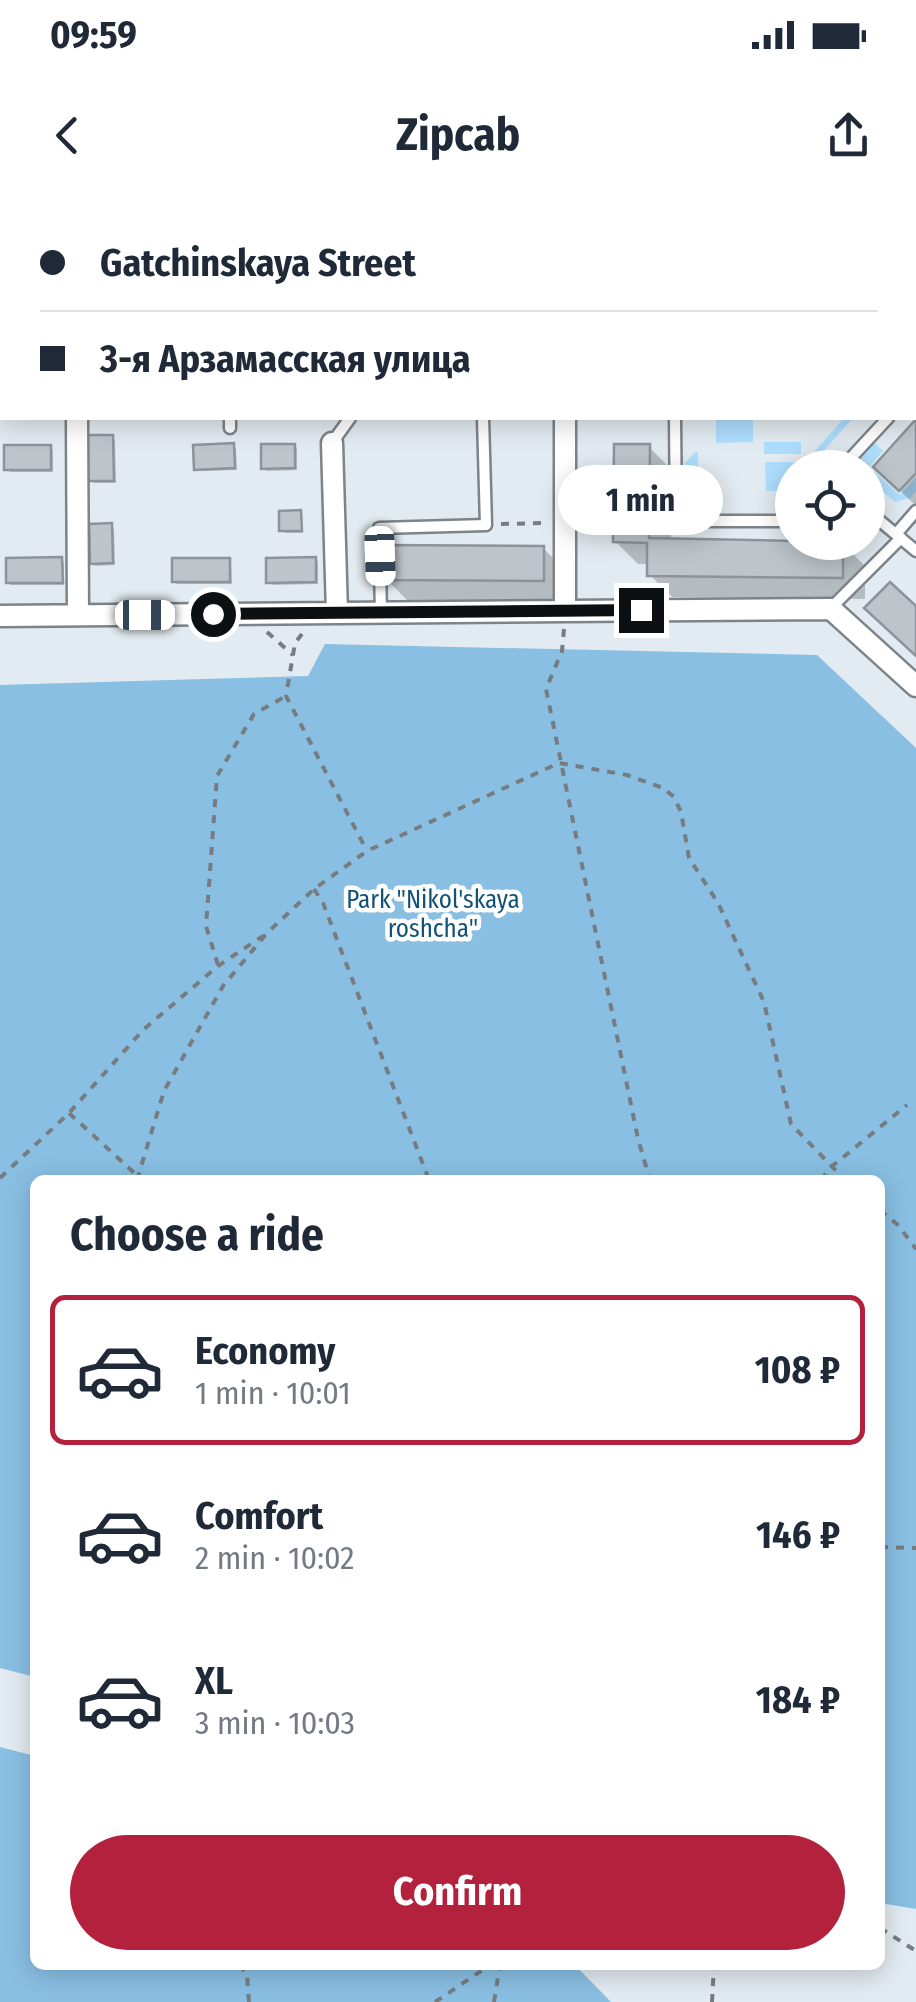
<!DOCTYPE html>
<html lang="en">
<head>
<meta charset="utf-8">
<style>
	:root { --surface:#fff; --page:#f2f2f3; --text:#1f2937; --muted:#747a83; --line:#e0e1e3; --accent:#b4213d }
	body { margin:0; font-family:"Fira Sans Condensed",sans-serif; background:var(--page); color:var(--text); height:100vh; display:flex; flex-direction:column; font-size:38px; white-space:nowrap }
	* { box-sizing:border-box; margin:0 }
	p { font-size:32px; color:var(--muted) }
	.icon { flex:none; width:55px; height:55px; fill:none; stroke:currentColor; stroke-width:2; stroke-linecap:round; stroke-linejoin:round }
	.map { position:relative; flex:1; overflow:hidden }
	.panel { position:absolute; left:30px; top:975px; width:855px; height:795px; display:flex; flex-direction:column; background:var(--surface); border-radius:15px; box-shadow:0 5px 25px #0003 }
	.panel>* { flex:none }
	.hud { position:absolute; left:0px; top:0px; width:918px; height:220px; box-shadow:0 5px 25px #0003; display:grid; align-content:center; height:220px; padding:0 40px; background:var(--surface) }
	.fabs { position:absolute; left:775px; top:250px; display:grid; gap:20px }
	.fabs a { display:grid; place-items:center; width:110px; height:110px; border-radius:50%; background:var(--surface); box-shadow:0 5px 25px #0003; font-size:50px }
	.end { position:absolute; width:45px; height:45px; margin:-22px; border:12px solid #0d1012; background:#fff; box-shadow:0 0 0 5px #fff }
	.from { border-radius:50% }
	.bubble { position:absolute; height:70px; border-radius:35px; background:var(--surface); box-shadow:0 5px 25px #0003; font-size:32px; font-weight:700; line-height:70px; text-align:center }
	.car { position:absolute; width:30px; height:60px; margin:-30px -15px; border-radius:12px; box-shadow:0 0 8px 2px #0007; background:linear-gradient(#fff 24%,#345 0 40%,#fff 0 76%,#345 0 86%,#fff 0) }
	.hud b { display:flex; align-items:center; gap:35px; height:95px; font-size:38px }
	.hud b+b { border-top:2px solid var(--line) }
	.hud i { width:25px; height:25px; background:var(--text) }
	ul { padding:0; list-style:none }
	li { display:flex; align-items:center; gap:30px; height:150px; margin:0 20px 15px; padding:0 20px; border:5px solid transparent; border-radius:15px }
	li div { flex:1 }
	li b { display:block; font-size:38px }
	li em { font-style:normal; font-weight:700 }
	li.active { border-color:var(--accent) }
	li>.icon { width:90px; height:90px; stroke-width:1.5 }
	h2 { padding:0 40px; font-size:45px; line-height:120px }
	.action { display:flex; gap:20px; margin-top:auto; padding:20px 40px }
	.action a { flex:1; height:115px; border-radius:60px; background:var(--accent); color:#fff; font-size:40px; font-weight:700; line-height:115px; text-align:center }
	.status { display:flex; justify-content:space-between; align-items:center; height:70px; padding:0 50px; background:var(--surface); direction:ltr }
	.status svg { height:28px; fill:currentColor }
	header { display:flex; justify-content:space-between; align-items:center; height:130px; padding:0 40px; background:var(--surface); font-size:45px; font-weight:700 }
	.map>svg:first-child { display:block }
	.green { fill:#aedefe }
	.forest { fill:#89bfe3 }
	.shadow { fill:#0003 }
	.building { fill:#bdc5cb; stroke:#8c949a; stroke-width:2.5 }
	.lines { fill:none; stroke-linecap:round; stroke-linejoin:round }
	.lane-casing { stroke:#7c848a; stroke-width:15 }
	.street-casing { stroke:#7c848a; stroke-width:25 }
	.path { stroke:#767c80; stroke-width:4; stroke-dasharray:8 8; stroke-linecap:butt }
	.lane { stroke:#fff; stroke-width:10 }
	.street { stroke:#fff; stroke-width:20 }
	.route { stroke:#0d1012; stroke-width:12 }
	.labels { text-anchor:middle; stroke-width:9; stroke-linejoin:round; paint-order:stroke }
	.park-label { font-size:25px; fill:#115275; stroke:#fff }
</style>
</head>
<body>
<div class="status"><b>09:59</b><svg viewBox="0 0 49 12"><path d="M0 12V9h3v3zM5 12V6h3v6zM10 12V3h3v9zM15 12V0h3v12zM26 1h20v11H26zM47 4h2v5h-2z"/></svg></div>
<header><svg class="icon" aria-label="back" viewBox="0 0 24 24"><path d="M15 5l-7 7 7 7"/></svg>Zipcab<svg class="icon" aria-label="share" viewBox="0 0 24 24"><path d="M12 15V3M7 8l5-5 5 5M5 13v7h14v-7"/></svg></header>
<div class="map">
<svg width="916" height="1802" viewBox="0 0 916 1802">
	<rect width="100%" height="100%" fill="#e2ebf1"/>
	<!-- green -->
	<path class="green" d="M716,218H753V242L716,243Z
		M844,218H853L820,255V265L808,267V259Z
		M764,242H801V254H764Z
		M874,242L883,251L869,267L900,295L916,277V291L910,298L895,302L868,279V268L857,267V263Z
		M695,252H698L697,310H685V263Z
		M765,262H800V267L792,268V291H766Z"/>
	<!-- forest -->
	<path class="forest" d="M325,444L817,455L916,548V1709L880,1703V980H35V1477L0,1468V485L308,476Z
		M0,1547L35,1556V1765H575L611,1802H0Z"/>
	<!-- shadow -->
	<path class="shadow" d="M267,0H305V2H267Z
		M365,0H398V2H365Z
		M512,0H540V2H512Z
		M916,223V306L876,267Z
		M112,238L115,241L116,283H94L91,280Z
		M233,246L236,249L237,270L200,271L197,268Z
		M294,246L297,249V270L267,271L264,268Z
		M50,247L53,250V272H10L7,269Z
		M649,247L672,270L671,341L842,343L865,366V399L672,397L649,374V364H638L615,341Z
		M300,313L303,333H285L282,330Z
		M111,326L114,329L115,365L95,366L92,363Z
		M543,348L566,371V402H409L386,379Z
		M315,359L318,362V384L272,385L269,382Z
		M61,360L64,363V385H11L8,382Z
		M228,360L231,363L232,384H177L174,381Z"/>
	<!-- building -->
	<path class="building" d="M4,0H47V2H4Z
		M916,219V273L899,291L873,267Z
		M88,235H113L114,281H88Z
		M234,243L235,268L194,270L193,245Z
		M261,244H295V268L261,269Z
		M614,244H650L649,338L843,342V378L647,376V343L613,342Z
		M4,245H51V270H4Z
		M301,310L302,331H279V311Z
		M112,323L113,363L90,364L89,324Z
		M384,345L544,346V381L384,380Z
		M62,357L63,383H6V358Z
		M316,357V382L266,383V358Z
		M172,358H230V382H172Z
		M890,382L916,406V456L864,408Z"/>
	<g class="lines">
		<defs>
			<path id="lane" d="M230,0V2
				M316,0L317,2
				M628,0V2
				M864,0V2
				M915,95L916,97
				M915,109L916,110
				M915,187L916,186
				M230,218V228
				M675,218L676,321H792
				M332,243L350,218
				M849,268V260L888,218
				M868,321H880L916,351
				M896,334L916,311
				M831,408L901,338
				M381,412L379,328L486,325L483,218"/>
			<path id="street" d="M76,0V2
				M566,2V0
				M0,125H2
				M77,218L78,415
				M565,218V411L831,409L916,486
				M332,243L337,413
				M0,416L565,411"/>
		</defs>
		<!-- lane casing -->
		<use href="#lane" class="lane-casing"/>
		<!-- street casing -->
		<use href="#street" class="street-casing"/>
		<!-- path -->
		<path class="path" d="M501,324L546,323
			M564,429L562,451L546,489L638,939L650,980
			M267,432L293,455
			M302,434L295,443L286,496L367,651
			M314,689L323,703L429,980
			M218,765L206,726L217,576L254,514L286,496
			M69,913L142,980
			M0,978L69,913L143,830L218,766L263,736
			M137,980L164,891L223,786L267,733L314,689L367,651L559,563L627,575L663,588L674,597L681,612L689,658L718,703L764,802L791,924L845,980
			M821,980L830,968L907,905
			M880,1010L898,1025L916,1049
			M880,1347L916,1348
			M880,1728L916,1751
			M239,1765L247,1774L249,1802
			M435,1802L490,1765
			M494,1802L500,1765
			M712,1802L714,1765"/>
		<!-- lane -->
		<use href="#lane" class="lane"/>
		<!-- street -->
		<use href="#street" class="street"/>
	</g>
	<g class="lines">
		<!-- route -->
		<path class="route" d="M213,414L641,410"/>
	</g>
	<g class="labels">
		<!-- park labels -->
		<g class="park-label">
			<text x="433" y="708">Park "Nikol'skaya<tspan x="433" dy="29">roshcha"</tspan></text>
		</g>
	</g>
</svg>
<div class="fabs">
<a><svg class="icon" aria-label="locate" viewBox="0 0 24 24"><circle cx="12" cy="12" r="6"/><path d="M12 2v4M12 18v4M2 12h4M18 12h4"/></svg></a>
</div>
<i class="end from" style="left:213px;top:414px"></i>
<i class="end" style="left:641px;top:410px"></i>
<div class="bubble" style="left:558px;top:265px;width:165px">1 min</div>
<i class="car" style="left:380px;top:356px;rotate:178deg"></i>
<i class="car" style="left:145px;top:415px;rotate:90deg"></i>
<div class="hud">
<b><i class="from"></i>Gatchinskaya Street</b>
<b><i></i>3-я Арзамасская улица</b>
</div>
<section class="panel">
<h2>Choose a ride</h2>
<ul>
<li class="active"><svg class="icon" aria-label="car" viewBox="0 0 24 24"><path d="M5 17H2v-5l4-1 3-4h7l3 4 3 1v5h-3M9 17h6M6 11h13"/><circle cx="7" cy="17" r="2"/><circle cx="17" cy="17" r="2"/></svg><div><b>Economy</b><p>1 min · 10:01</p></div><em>108 ₽</em></li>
<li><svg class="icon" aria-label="car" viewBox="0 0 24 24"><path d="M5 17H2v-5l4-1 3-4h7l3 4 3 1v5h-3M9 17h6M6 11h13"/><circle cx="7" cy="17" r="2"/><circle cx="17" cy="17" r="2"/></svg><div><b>Comfort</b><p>2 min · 10:02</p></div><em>146 ₽</em></li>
<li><svg class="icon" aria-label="car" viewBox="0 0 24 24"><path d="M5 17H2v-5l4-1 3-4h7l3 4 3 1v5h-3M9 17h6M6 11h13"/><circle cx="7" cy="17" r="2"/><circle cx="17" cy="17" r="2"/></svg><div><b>XL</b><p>3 min · 10:03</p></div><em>184 ₽</em></li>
</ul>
<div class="action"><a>Confirm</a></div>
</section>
</div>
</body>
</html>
